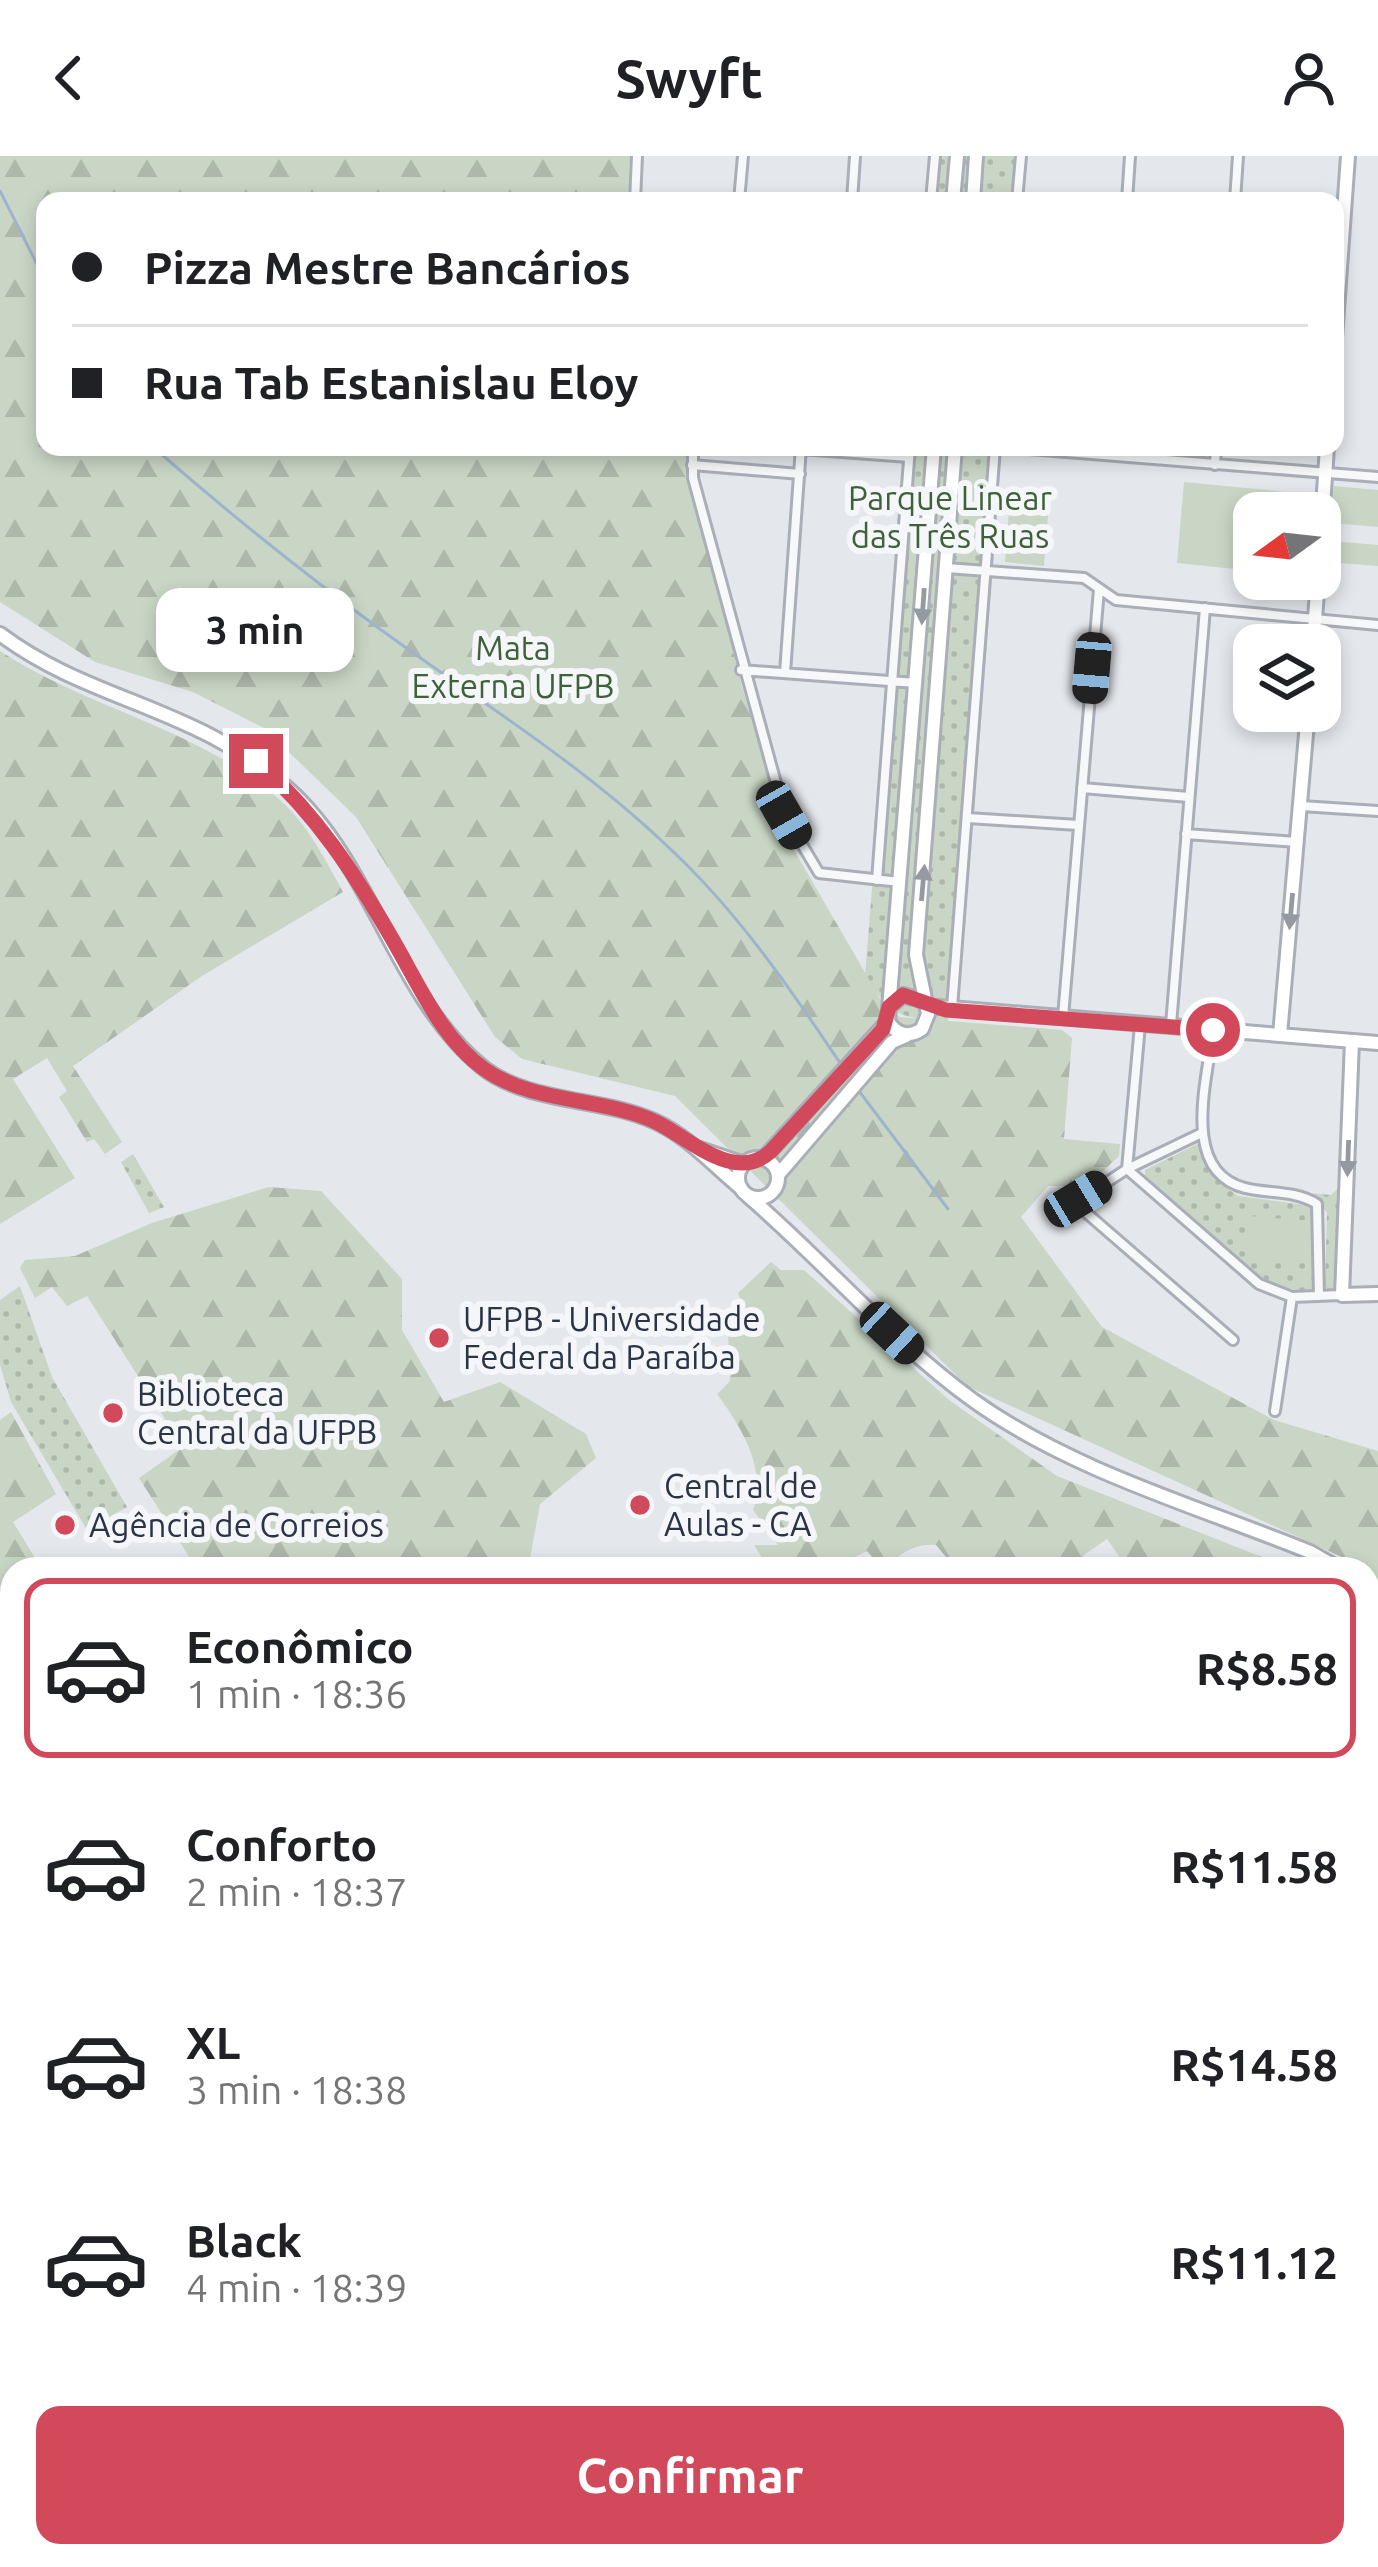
<!DOCTYPE html>
<html lang="pt">
<head>
<meta charset="utf-8">
<style>
	:root { --surface:#fff; --page:#f6f6f6; --text:#202124; --muted:#757577; --line:#e0e0e0; --accent:#d1495b }
	body { margin:0; font-family:Ubuntu,sans-serif; background:var(--page); color:var(--text); height:100vh; display:flex; flex-direction:column; font-size:45px; white-space:nowrap }
	* { box-sizing:border-box; margin:0 }
	p { font-size:39px; color:var(--muted) }
	.icon { flex:none; width:66px; height:66px; fill:none; stroke:currentColor; stroke-width:2; stroke-linecap:round; stroke-linejoin:round }
	.map { position:relative; flex:1; overflow:hidden }
	.drawer { position:absolute; left:0px; top:1401px; width:1380px; height:1011px; display:flex; flex-direction:column; background:var(--surface); border-radius:36px 36px 0 0; box-shadow:0 6px 18px #0003 }
	.drawer>* { flex:none }
	.banner { position:absolute; left:36px; top:36px; width:1308px; height:264px; border-radius:24px; box-shadow:0 6px 18px #0003; display:grid; align-content:center; height:264px; padding:0 36px; background:var(--surface) }
	.needle { width:78px; rotate:255deg }
	.controls { position:absolute; left:1233px; top:336px; display:grid; gap:24px }
	.controls a { display:grid; place-items:center; width:108px; height:108px; border-radius:24px; background:var(--surface); box-shadow:0 6px 18px #0003; font-size:60px }
	.end { position:absolute; width:54px; height:54px; margin:-27px; border:15px solid #d1495b; background:#fff; box-shadow:0 0 0 6px #fff }
	.from { border-radius:50% }
	.bubble { position:absolute; height:84px; border-radius:24px; background:var(--surface); box-shadow:0 6px 18px #0003; font-size:39px; font-weight:600; line-height:84px; text-align:center }
	.car { position:absolute; width:36px; height:72px; margin:-36px -18px; border-radius:15px; box-shadow:0 0 9px 3px #0007; background:linear-gradient(#222 24%,#8ab4d8 0 40%,#222 0 76%,#8ab4d8 0 86%,#222 0) }
	.banner b { display:flex; align-items:center; gap:42px; height:114px; font-size:45px }
	.banner b+b { border-top:3px solid var(--line) }
	.banner i { width:30px; height:30px; background:var(--text) }
	ul { padding:21px 0 0; list-style:none }
	li { display:flex; align-items:center; gap:36px; height:180px; margin:0 24px 18px; padding:0 12px; border:6px solid transparent; border-radius:24px }
	li div { flex:1 }
	li b { display:block; font-size:45px }
	li em { font-style:normal; font-weight:600 }
	li.on { border-color:var(--accent) }
	li>.icon { width:108px; height:108px; stroke-width:1.5 }
	.action { display:flex; gap:24px; margin-top:auto; padding:24px 36px }
	.action a { flex:1; height:138px; border-radius:24px; background:var(--accent); color:#fff; font-size:48px; font-weight:600; line-height:138px; text-align:center }
	header { display:flex; justify-content:space-between; align-items:center; height:156px; padding:0 36px; background:var(--surface); font-size:54px; font-weight:600 }
	.map>svg:first-child { display:block }
	.green { fill:url(#green-dots) }
	.forest { fill:url(#forest-firs) }
	.pitch { fill:#c9d6c5 }
	.lines { fill:none; stroke-linecap:round; stroke-linejoin:round }
	.stream { stroke:#9fb4cc; stroke-width:3 }
	.street-casing { stroke:#a9aeb7; stroke-width:14 }
	.secondary-casing { stroke:#a9aeb7; stroke-width:18 }
	.primary-casing { stroke:#a3abb8; stroke-width:18 }
	.highway-casing { stroke:#8b94a3; stroke-width:21 }
	.street { stroke:#f7f8fa; stroke-width:8 }
	.secondary { stroke:#fff; stroke-width:12 }
	.primary { stroke:#fff; stroke-width:12 }
	.highway { stroke:#fff; stroke-width:15 }
	.oneway { fill:#959aa2 }
	.route { stroke:#d1495b; stroke-width:15 }
	.poi-dot { fill:#d1495b; stroke:#f4f6f9; stroke-width:4.5 }
	.labels { text-anchor:middle; stroke-width:12; stroke-linejoin:round; paint-order:stroke }
	.park-label { font-size:33px; fill:#3f6138; stroke:#f4f6f9 }
	.poi-label { font-size:33px; fill:#2b3445; stroke:#f4f6f9; text-anchor:start }
</style>
</head>
<body>
<header><svg class="icon" aria-label="back" viewBox="0 0 24 24"><path d="M15 5l-7 7 7 7"/></svg>Swyft<svg class="icon" aria-label="person" viewBox="0 0 24 24"><circle cx="12" cy="8" r="4"/><path d="M4 21q1-7 8-7t8 7"/></svg></header>
<div class="map">
<svg width="1378" height="2411" viewBox="0 0 1378 2411">
	<defs>
		<pattern id="green-dots" width="8" height="8" patternUnits="userSpaceOnUse" patternTransform="scale(3)"><rect width="8" height="8" fill="#c9d6c5"/><path d="M2 2h.1M6 6h.1" fill="none" stroke="#adb8ab" stroke-width="1.8" stroke-linecap="round"/></pattern>
		<pattern id="forest-firs" width="22" height="20" patternUnits="userSpaceOnUse" patternTransform="scale(3)"><rect width="22" height="20" fill="#c9d6c5"/><path d="M5 1l3.5 6h-7zM16 11l3.5 6h-7z" fill="#adb8ab"/></pattern>
	</defs>
	<rect width="100%" height="100%" fill="#e4e7ec"/>
	<!-- green -->
	<path class="green" d="M929,0H1025L1022,45H926Z
		M908,291H1002L973,668L948,865C899,861 892,862 865,819Z
		M1197,988L1215,1023L1238,1040L1313,1050L1315,1135C1256,1140 1183,1062 1145,1020V1014Z
		M133,998L164,1051L149,1057L121,1006Z
		M1344,1027L1338,1131L1330,1135L1325,1130L1327,1056L1307,1037L1331,1039Z
		M20,1130L52,1221L127,1351L87,1374L11,1246L0,1209V1144Z"/>
	<!-- forest -->
	<path class="forest" d="M0,0H630L628,45H45V291H691L689,315L742,531L787,682L885,851L900,861L1062,874L1072,882L1064,983L1120,988L1119,1000L1087,1030H1048L1021,1061L1102,1171L1274,1264L1378,1295V1430L1368,1413L967,1230L675,940L522,903L495,881L356,661L264,572L193,536L95,506L0,446Z
		M0,495C88,553 201,573 280,644C308,669 325,703 343,736L202,820L73,910L122,986L105,998L94,983L87,986L59,941L67,935L47,902L13,923L75,1022L0,1068Z
		M269,1031L321,1035L402,1123V1174L444,1246L500,1226L586,1278L596,1302L540,1348L529,1408L523,1413H197L139,1322L183,1291L87,1140L67,1150L52,1131L35,1142L20,1112L25,1104L75,1100L152,1067Z
		M771,1106L781,1114H804L949,1244L1057,1320L1292,1413H1128L1107,1383L1084,1399L1079,1413H941L946,1401L936,1389C912,1387 899,1400 883,1413L867,1395L832,1413H769L754,1389H778L753,1354C768,1313 740,1269 717,1238L730,1225L728,1176L745,1159L738,1137Z
		M11,1256L56,1338L13,1366L42,1413H12V1494L0,1502V1264Z
		M12,1541V1709L0,1688V1549Z
		M1378,1716V2411H525L529,2400H1368V1721Z
		M400,2400H498L494,2411H403Z"/>
	<!-- pitch -->
	<path class="pitch" d="M1184,326L1317,339L1316,357H1254V415L1177,407Z
		M1334,330L1378,334V371L1330,367Z
		M1009,355L1048,359L1044,410L1005,406Z
		M1331,385L1378,389V410L1329,406Z
		M1249,1060L1312,1065L1309,1105L1247,1100Z"/>
	<g class="lines">
		<!-- stream -->
		<path class="stream" d="M0,35L45,124
			M153,291C224,353 297,412 373,468C471,540 575,603 664,687C734,751 788,829 840,907
			M859,935L948,1053"/>
		<defs>
			<path id="street" d="M635,45L637,0
				M739,45L743,0
				M852,45L855,0
				M931,45L935,0
				M1017,45L1021,0
				M1127,45L1130,0
				M1235,45L1238,0
				M693,291V322L785,660L819,717L900,726
				M1003,291L1378,321
				M801,293L909,301
				M692,309L800,318
				M1215,309L1216,291
				M946,412L1084,422L1116,444L1378,469
				M741,514L916,527
				M785,517L801,291
				M1082,632L1189,641
				M1301,650L1378,655
				M968,662L1078,669
				M1186,678L1297,686
				M877,724L910,291
				M952,852L995,291
				M1063,861L1099,433
				M1140,869L1127,1013L1259,1128L1292,1141L1341,1139
				M1171,869L1205,452
				M1213,874C1208,922 1179,1015 1245,1032C1269,1038 1295,1034 1317,1048L1319,1140
				M1202,977L1127,1013L1075,1047L1233,1184
				M1275,1255L1292,1141
				M0,1910L12,1912
				M0,2003L12,1946
				M0,2003L12,2006
				M0,2256L12,2258
				M1,2411L12,2354
				M81,2411L84,2400
				M161,2411L163,2400"/>
			<path id="secondary" d="M953,45L957,0
				M973,45L976,0
				M1335,182L1348,0
				M1320,395L1327,291
				M0,478C90,546 197,550 288,633C372,708 396,840 481,910C527,948 601,941 654,965C688,980 713,1009 741,1032
				M1313,489L1318,423
				M926,850L1378,887
				M889,851L903,839L921,844
				M888,865C896,879 909,882 922,873L928,858L916,799L955,291
				M888,865L934,291
				M1280,879L1308,555
				M1352,885L1342,1139L1378,1138
				M700,993L744,1008
				M738 1022a20 20 0 1 1 40 0a20 20 0 1 1-40 0Z
				M764,1002L888,865
				M778,1019L892,886L906,880
				M748,1040C825,1106 891,1185 974,1245C1072,1315 1199,1351 1310,1396L1340,1413
				M1368,1437L1378,1448
				M0,1884H12
				M0,1899L12,1901"/>
			<path id="primary" d="M1368,1640L1378,1633
				M1368,1655L1378,1649
				M377,2400L378,2411
				M392,2400L394,2411"/>
			<path id="highway" d="M1368,1692L1378,1687
				M1368,1712L1378,1706
				M226,2411L229,2400
				M331,2411L340,2400
				M349,2411L356,2400
				M505,2411L507,2400"/>
		</defs>
		<!-- street casing -->
		<use href="#street" class="street-casing"/>
		<!-- secondary casing -->
		<use href="#secondary" class="secondary-casing"/>
		<!-- primary casing -->
		<use href="#primary" class="primary-casing"/>
		<!-- highway casing -->
		<use href="#highway" class="highway-casing"/>
		<!-- street -->
		<use href="#street" class="street"/>
		<!-- secondary -->
		<use href="#secondary" class="secondary"/>
		<!-- primary -->
		<use href="#primary" class="primary"/>
		<!-- highway -->
		<use href="#highway" class="highway"/>
	</g>
	<!-- one-way arrows -->
	<defs><path id="oneway-solid" d="M-6-.8H1V-3.2L6.5 0L1 3.2V.8H-6Z" transform="scale(3)"/></defs>
	<g class="oneway">
		<use href="#oneway-solid" transform="translate(923 450) rotate(94)"/>
		<use href="#oneway-solid" transform="translate(923 727) rotate(-85)"/>
		<use href="#oneway-solid" transform="translate(1291 755) rotate(95)"/>
		<use href="#oneway-solid" transform="translate(1348 1002) rotate(92)"/>
	</g>
	<g class="lines">
		<!-- route -->
		<path class="route" d="M256,605C316,657 355,718 394,786C419,829 442,883 484,913C533,948 604,941 658,967C691,984 736,1028 771,995L883,873L889,851L903,839L946,854L1213,874"/>
	</g>
	<!-- markers -->
	<g class="poi-dot">
		<circle cx="439" cy="1182" r="12"/>
		<circle cx="113" cy="1257" r="12"/>
		<circle cx="640" cy="1349" r="12"/>
		<circle cx="65" cy="1369" r="12"/>
	</g>
	<g class="labels">
		<!-- park labels -->
		<g class="park-label">
			<text x="950" y="354">Parque Linear<tspan x="950" dy="38">das Três Ruas</tspan></text>
			<text x="513" y="504">Mata<tspan x="513" dy="38">Externa UFPB</tspan></text>
		</g>
		<!-- poi labels -->
		<g class="poi-label">
			<text x="463" y="1175">UFPB - Universidade<tspan x="463" dy="38">Federal da Paraíba</tspan></text>
			<text x="137" y="1250">Biblioteca<tspan x="137" dy="38">Central da UFPB</tspan></text>
			<text x="664" y="1342">Central de<tspan x="664" dy="38">Aulas - CA</tspan></text>
			<text x="89" y="1381">Agência de Correios</text>
		</g>
	</g>
</svg>
<div class="controls">
<a><svg class="needle" viewBox="-14 -14 28 28"><path d="M0-13l5 13h-10z" fill="#e53935"/><path d="M0 13l5-13h-10z" fill="#757577"/></svg></a>
<a><svg class="icon" aria-label="layers" viewBox="0 0 24 24"><path d="M12 4l9 5-9 5-9-5zM3 14l9 5 9-5"/></svg></a>
</div>
<i class="end from" style="left:1213px;top:874px"></i>
<i class="end" style="left:256px;top:605px"></i>
<div class="bubble" style="left:156px;top:432px;width:198px">3 min</div>
<i class="car" style="left:1092px;top:512px;rotate:185deg"></i>
<i class="car" style="left:784px;top:659px;rotate:150deg"></i>
<i class="car" style="left:1078px;top:1043px;rotate:59deg"></i>
<i class="car" style="left:892px;top:1177px;rotate:133deg"></i>
<div class="banner">
<b><i class="from"></i>Pizza Mestre Bancários</b>
<b><i></i>Rua Tab Estanislau Eloy</b>
</div>
<section class="drawer">
<ul>
<li class="on"><svg class="icon" aria-label="car" viewBox="0 0 24 24"><path d="M5 17H2v-5l4-1 3-4h7l3 4 3 1v5h-3M9 17h6M6 11h13"/><circle cx="7" cy="17" r="2"/><circle cx="17" cy="17" r="2"/></svg><div><b>Econômico</b><p>1 min · 18:36</p></div><em>R$8.58</em></li>
<li><svg class="icon" aria-label="car" viewBox="0 0 24 24"><path d="M5 17H2v-5l4-1 3-4h7l3 4 3 1v5h-3M9 17h6M6 11h13"/><circle cx="7" cy="17" r="2"/><circle cx="17" cy="17" r="2"/></svg><div><b>Conforto</b><p>2 min · 18:37</p></div><em>R$11.58</em></li>
<li><svg class="icon" aria-label="car" viewBox="0 0 24 24"><path d="M5 17H2v-5l4-1 3-4h7l3 4 3 1v5h-3M9 17h6M6 11h13"/><circle cx="7" cy="17" r="2"/><circle cx="17" cy="17" r="2"/></svg><div><b>XL</b><p>3 min · 18:38</p></div><em>R$14.58</em></li>
<li><svg class="icon" aria-label="car" viewBox="0 0 24 24"><path d="M5 17H2v-5l4-1 3-4h7l3 4 3 1v5h-3M9 17h6M6 11h13"/><circle cx="7" cy="17" r="2"/><circle cx="17" cy="17" r="2"/></svg><div><b>Black</b><p>4 min · 18:39</p></div><em>R$11.12</em></li>
</ul>
<div class="action"><a>Confirmar</a></div>
</section>
</div>
</body>
</html>
